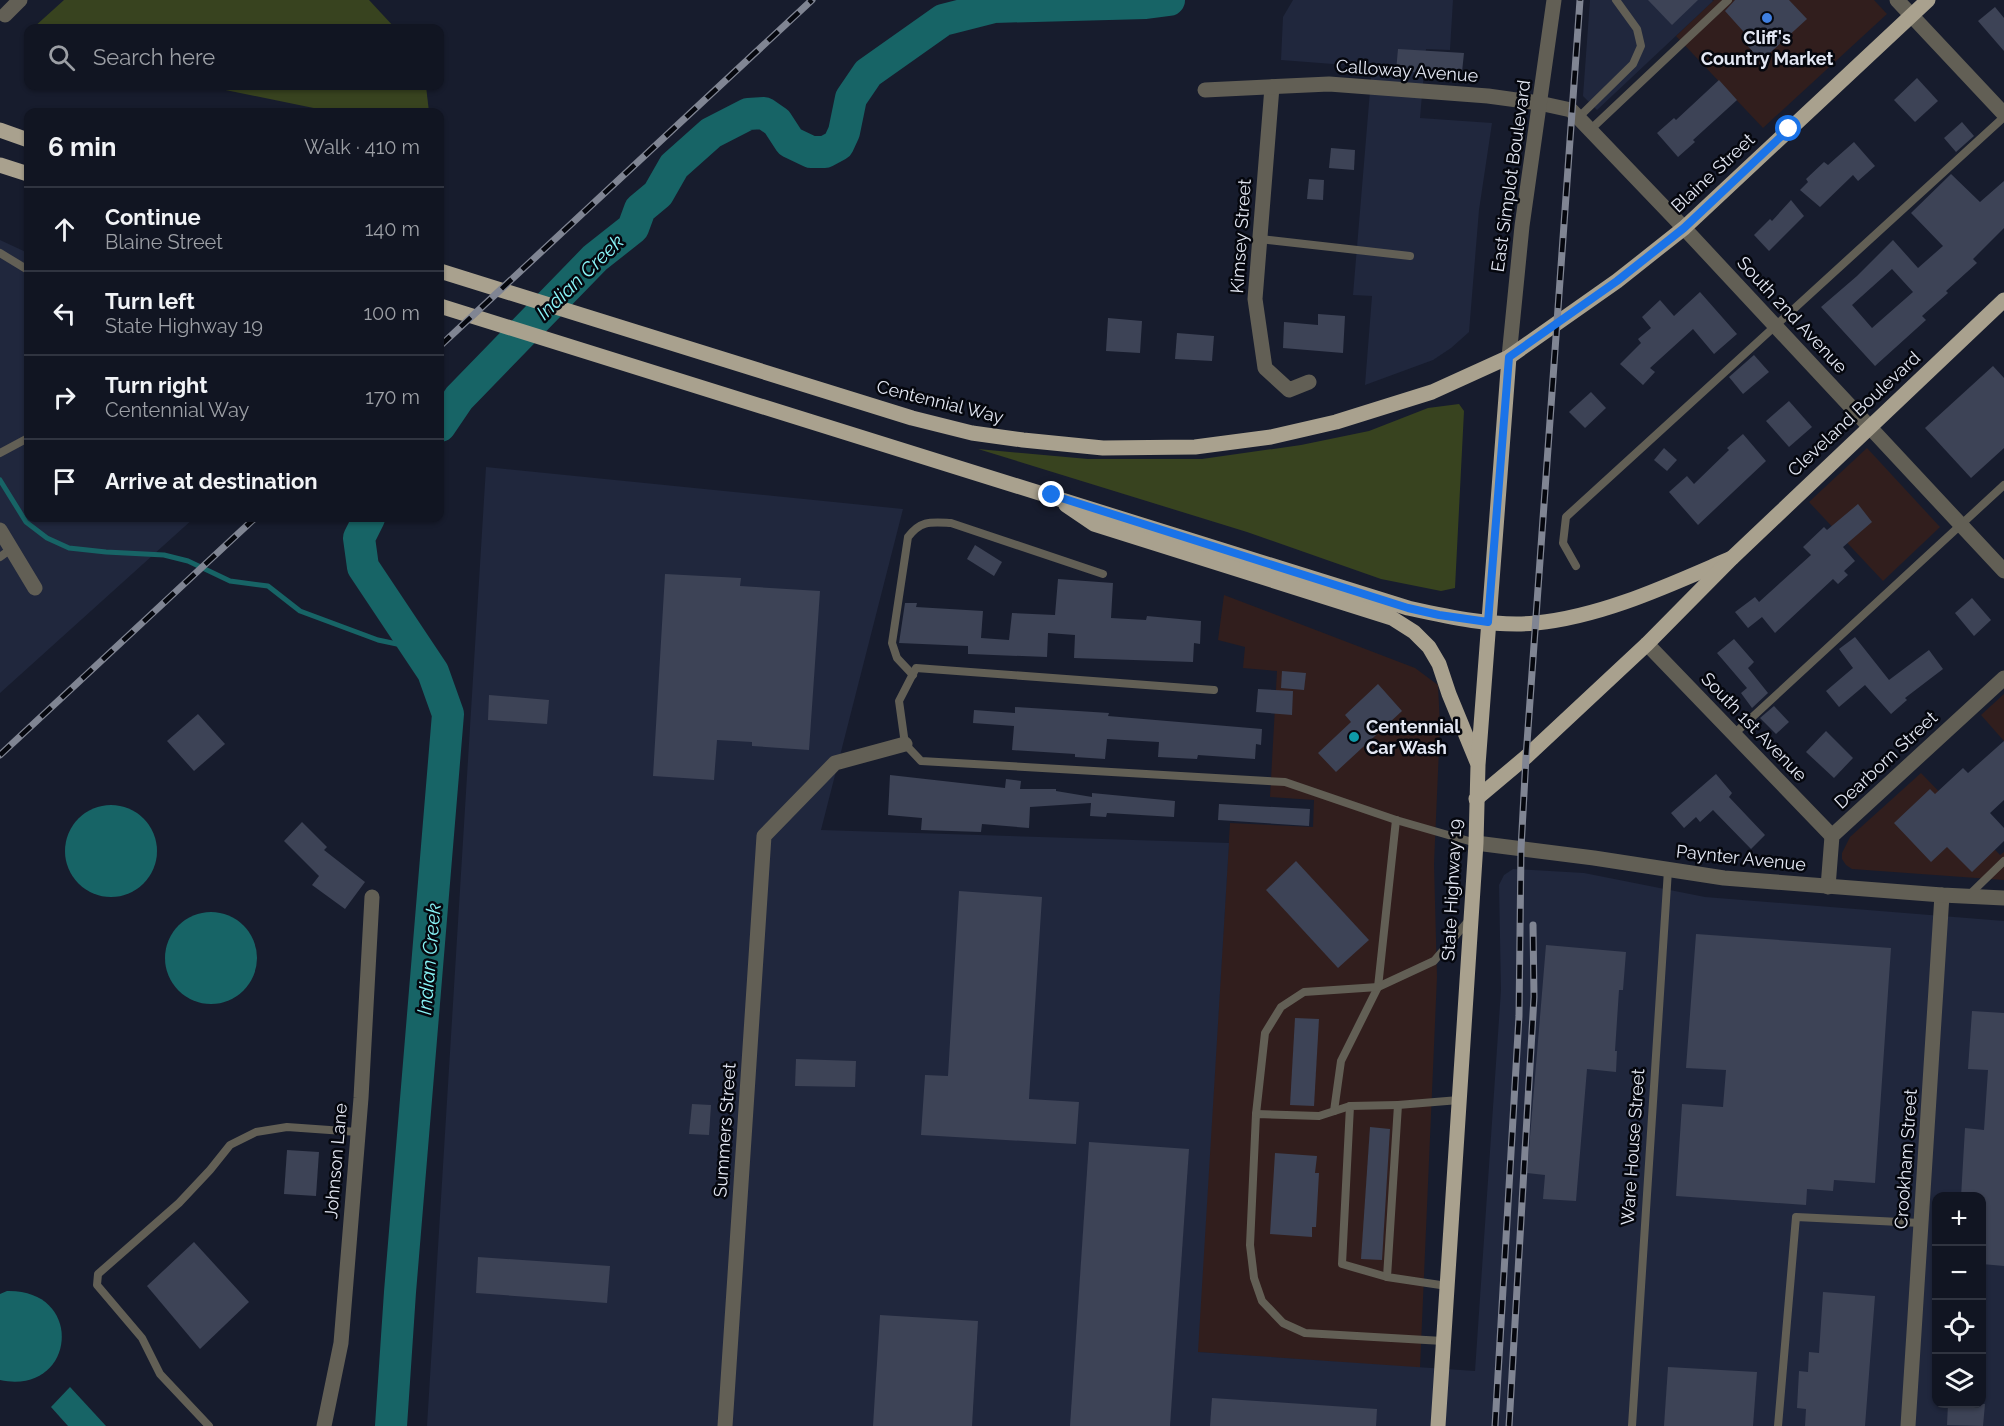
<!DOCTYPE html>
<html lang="en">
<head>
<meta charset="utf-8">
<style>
  :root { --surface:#111522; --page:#1a1e2a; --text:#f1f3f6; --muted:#9c9fa5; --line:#303440 }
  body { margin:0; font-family:Raleway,sans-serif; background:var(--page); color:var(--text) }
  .controls { position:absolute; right:18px; bottom:18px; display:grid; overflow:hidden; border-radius:12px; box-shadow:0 2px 4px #0004 }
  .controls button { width:54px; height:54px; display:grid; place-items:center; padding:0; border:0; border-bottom:2px solid var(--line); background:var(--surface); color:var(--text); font:30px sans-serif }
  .stop { position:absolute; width:18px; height:18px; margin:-14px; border:4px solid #1a73e8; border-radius:50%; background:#fff }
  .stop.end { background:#1a73e8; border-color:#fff; box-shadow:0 2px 6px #0008 }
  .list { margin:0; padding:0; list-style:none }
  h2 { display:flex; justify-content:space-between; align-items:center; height:78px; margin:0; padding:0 24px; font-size:26px }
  h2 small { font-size:20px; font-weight:400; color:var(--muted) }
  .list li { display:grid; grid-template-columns:39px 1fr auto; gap:18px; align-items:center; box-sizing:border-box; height:84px; padding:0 24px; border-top:2px solid var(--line) }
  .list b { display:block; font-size:22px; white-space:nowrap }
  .list p { margin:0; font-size:20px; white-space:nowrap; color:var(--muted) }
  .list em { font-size:20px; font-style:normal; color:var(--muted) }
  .icon { flex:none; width:33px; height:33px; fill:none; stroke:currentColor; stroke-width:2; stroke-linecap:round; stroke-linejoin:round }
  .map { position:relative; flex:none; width:2004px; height:1426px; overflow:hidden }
  .search { position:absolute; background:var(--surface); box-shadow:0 2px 4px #0004; left:24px; top:24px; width:420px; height:66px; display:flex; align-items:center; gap:15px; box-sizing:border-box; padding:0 21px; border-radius:12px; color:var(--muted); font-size:22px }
  .panel { position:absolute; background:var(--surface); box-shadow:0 2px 4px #0004; left:24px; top:108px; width:420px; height:414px; border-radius:12px }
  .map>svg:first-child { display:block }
  .commercial { fill:#311e1d }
  .built { fill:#20273d; fill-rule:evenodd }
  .green { fill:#38431f }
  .water { fill:#176466 }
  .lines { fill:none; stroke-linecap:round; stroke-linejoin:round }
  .stream { stroke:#176466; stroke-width:5 }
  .river { stroke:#176466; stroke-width:32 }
  .building { fill:#3d4356; fill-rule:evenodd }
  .service { stroke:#625f55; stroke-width:8 }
  .minor { stroke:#625f55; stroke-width:15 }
  .tertiary { stroke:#625f55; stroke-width:15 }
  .primary { stroke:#a9a18e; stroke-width:15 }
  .rail-casing { stroke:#808593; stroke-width:7 }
  .rail { stroke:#05070e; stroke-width:4.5; stroke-dasharray:14; stroke-linecap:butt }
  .route { stroke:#1a73e8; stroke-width:8 }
  .shop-dot { fill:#3f7fe0; stroke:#05070e; stroke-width:2 }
  .culture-dot { fill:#0f9aa8; stroke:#05070e; stroke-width:2 }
  .labels { text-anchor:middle; stroke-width:5; stroke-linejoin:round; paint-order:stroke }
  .poi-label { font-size:18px; font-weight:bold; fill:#e3e7f3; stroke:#05070e }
  .street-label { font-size:18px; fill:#e3e7f3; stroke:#05070e }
  .water-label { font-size:20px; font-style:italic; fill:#8af6f9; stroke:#05070e }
</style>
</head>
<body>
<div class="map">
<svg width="2004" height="1426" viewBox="0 0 2004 1426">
  <rect width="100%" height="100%" fill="#171c2d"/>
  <g class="commercial">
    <polygon points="1714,0 1874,0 1887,14 1763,128 1676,36"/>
    <polygon points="1867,448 1940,527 1883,581 1809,502"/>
    <polygon points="1224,595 1415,668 1438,685 1440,726 1434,864 1437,977 1420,1368 1197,1352 1230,823 1313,827 1314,800 1270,797 1277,671 1243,668 1245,647 1218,640"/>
    <polygon points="2004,694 2004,741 1981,715"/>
    <polygon points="1921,773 2000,855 2004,852 2004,880 1852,869 1846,865 1842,859 1842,853 1850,837"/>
  </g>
  <g class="built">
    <polygon points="1293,0 1453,0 1450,50 1426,49 1420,118 1492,123 1479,210 1469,332 1451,348 1433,360 1365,385 1372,296 1353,295 1372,67 1281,60 1283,17"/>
    <polygon points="1590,0 1712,0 1713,1 1597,110 1583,96"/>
    <polygon points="0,240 28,253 28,518 194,518 0,693"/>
    <path d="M 486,467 L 903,509 L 821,830 L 1229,843 L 1198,1352 L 1475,1371 L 1501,990 L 1499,885 L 1504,875 L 1513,869 L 1584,873 L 1705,897 L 2004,921 L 2004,1426 L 427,1426 ZM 1936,1196 L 1982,1196 L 1982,1404 L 1936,1404 Z"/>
  </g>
  <g class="green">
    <polygon points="64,0 369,0 395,28 33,28"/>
    <polygon points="206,86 426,86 429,112 333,112"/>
    <polygon points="1459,404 1464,411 1455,588 1441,591 1381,579 1247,532 978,449 1088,459 1202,459 1301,445 1369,431 1428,408"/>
  </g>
  <g class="water">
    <circle cx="111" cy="851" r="46"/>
    <circle cx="211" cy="958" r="46"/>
    <path d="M 7,1291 C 86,1289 76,1396 0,1380 L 0,1294 Z"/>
    <polygon points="70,1387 106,1426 68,1426 51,1407"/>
  </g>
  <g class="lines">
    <polyline class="stream" points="0,480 26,522 47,538 69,548 106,552 164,555 188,561 230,581 268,586 300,611 378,640 416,648"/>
    <g class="river">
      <polyline points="440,426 459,398 595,258 633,228 640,209 658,194 674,166 711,133 748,114 764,113 777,122 790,142 811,152 825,152 838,145 844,132 851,98 868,73 943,20 994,7 1146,3 1169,0"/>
      <polyline points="369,518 359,538 363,567 433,672 448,714 400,1292 391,1426"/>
    </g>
  </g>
  <g class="building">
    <polygon points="1648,0 1698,0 1672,25"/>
    <polygon points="1735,0 1789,0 1807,19 1761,61 1746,44 1751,40 1725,11"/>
    <polygon points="1995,7 2004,18 2004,51 1978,21"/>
    <polygon points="1398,49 1464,53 1462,72 1426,70 1426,73 1396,71"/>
    <polygon points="1917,78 1938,101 1915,122 1894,100"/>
    <polygon points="1719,80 1737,100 1693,140 1695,142 1678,157 1657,133 1674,118 1676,120"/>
    <polygon points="1962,122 1974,136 1956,152 1944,138"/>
    <polygon points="1854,142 1875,166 1858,181 1853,175 1820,207 1800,190 1808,182 1806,179 1824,162 1828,165"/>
    <polygon points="1331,148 1355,150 1354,170 1329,168"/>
    <path d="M 1951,174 L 1980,202 L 2004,181 L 2004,228 L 1973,259 L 1977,263 L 1946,291 L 1948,293 L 1922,316 L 1926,320 L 1875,366 L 1821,307 L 1857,276 L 1893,240 L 1918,268 L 1943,246 L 1911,213 ZM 1892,269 L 1913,292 L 1872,328 L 1852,305 Z"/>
    <polygon points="1309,179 1324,180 1323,200 1307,199"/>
    <polygon points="1791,200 1804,216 1769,251 1754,235 1770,219 1772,221"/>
    <polygon points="1700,292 1737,334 1714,354 1693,329 1650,368 1655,372 1643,385 1620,364 1641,343 1638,339 1651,328 1642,317 1660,300 1674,316"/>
    <polygon points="1318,314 1345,316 1343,353 1283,348 1284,322 1318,325"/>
    <polygon points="1108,318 1142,321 1140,353 1106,351"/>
    <polygon points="1177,333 1214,336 1212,361 1175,359"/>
    <polygon points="1754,355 1769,372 1743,394 1729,377"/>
    <polygon points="1993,366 2004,378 2004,448 1971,478 1925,428"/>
    <polygon points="1591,392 1606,408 1585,428 1569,412"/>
    <polygon points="1789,401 1812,427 1789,447 1766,421"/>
    <polygon points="1743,434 1766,461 1698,525 1669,492 1687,476 1694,484 1729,450 1727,448"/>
    <polygon points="1664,448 1677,460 1667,471 1654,460"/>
    <polygon points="1858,504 1872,522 1843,547 1855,561 1844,571 1848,575 1838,584 1833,579 1775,633 1762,617 1748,628 1735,612 1755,597 1759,602 1811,555 1803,547 1824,527 1827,530"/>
    <polygon points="975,545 1002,562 994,576 967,559"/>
    <polygon points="665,574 741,578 740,586 820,591 809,750 752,746 752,742 717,740 714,780 653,776"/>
    <polygon points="1058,579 1113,583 1111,618 1146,620 1147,616 1201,621 1200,644 1194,643 1193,662 1074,658 1075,635 1048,633 1047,657 968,654 968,646 899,643 905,603 917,603 916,607 983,611 981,638 1009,640 1012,613 1055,615"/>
    <polygon points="1972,598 1991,620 1974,636 1955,613"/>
    <polygon points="1855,637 1889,680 1929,650 1943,669 1905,698 1907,700 1891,714 1865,685 1839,707 1826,691 1853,668 1839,649"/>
    <polygon points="1734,639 1754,662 1748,668 1768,693 1752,708 1741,693 1747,688 1717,653"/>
    <polygon points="1282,671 1306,673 1304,690 1281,688"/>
    <polygon points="1378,684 1402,711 1336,772 1318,753 1351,722 1345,715"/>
    <polygon points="1258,689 1293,691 1292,715 1256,712"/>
    <polygon points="489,695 549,700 547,724 488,720"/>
    <polygon points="1774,706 1789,722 1776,734 1760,718"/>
    <polygon points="1015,707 1109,713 1108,716 1262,729 1261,745 1256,744 1255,759 1198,755 1197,759 1158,757 1159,742 1107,739 1105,759 1075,757 1075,754 1012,750 1014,726 973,723 974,710 1015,713"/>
    <polygon points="198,714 225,744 194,771 167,741"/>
    <polygon points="1826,731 1853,758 1834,778 1806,752"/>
    <polygon points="2004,741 2004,800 1990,813 2004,828 2004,841 1972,872 1947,847 1931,862 1894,823 1930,789 1935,794 1963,768 1968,773"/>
    <polygon points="1716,774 1732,793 1729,797 1765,835 1751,849 1713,810 1700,822 1696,817 1684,828 1671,813"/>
    <polygon points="890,775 1005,788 1006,779 1021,781 1020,789 1056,789 1056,791 1092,797 1092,793 1175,801 1174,817 1107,813 1106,817 1090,816 1091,803 1030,807 1029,828 982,824 981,832 921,830 922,818 888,815"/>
    <polygon points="1219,804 1310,809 1309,826 1218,820"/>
    <polygon points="302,822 327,847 324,850 365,882 345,909 312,885 319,876 284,841"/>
    <polygon points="1296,861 1369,940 1338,968 1266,890"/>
    <polygon points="959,891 1042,897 1029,1099 1079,1102 1076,1144 921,1135 925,1075 948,1076"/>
    <polygon points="1696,934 1891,948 1875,1183 1834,1180 1833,1191 1807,1189 1806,1205 1676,1196 1682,1104 1723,1107 1726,1070 1686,1068"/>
    <polygon points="1546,945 1626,952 1623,990 1619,990 1615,1051 1617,1051 1616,1072 1587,1069 1576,1201 1543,1199 1545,1175 1527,1173"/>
    <polygon points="1972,1011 2004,1013 2004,1266 1982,1264 1982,1197 1961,1197 1965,1128 1984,1130 1988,1070 1968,1069"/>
    <polygon points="1295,1018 1319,1019 1314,1106 1290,1105"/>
    <polygon points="796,1059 856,1061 855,1087 795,1086"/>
    <polygon points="692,1104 711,1105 709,1135 689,1134"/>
    <polygon points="1370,1127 1390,1129 1382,1260 1361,1259"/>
    <polygon points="1089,1142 1189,1149 1170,1426 1070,1426"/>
    <polygon points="287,1150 319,1152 316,1196 284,1194"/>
    <polygon points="1275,1153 1317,1156 1315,1173 1319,1173 1316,1227 1312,1227 1312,1237 1270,1234"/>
    <polygon points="194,1242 249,1302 200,1349 147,1286"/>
    <polygon points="478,1257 610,1266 607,1303 476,1293"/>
    <polygon points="1823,1292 1875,1296 1865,1426 1805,1426 1806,1409 1797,1408 1799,1371 1808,1372 1809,1352 1819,1353"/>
    <polygon points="880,1315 978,1321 972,1426 873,1426"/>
    <polygon points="1668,1367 1757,1372 1753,1426 1664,1426"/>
    <polygon points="1212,1398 1377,1409 1376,1426 1210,1426"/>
    <polygon points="1948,1404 1985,1404 1983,1426 1947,1425"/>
  </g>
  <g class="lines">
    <g class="service">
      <polyline points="1578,118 1633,64 1641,46 1637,29 1616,0"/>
      <polyline points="1590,130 1728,0"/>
      <polyline points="1260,239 1410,256"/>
      <polyline points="0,253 28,270"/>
      <polyline points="0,453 28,438"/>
      <polyline points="0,557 11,549"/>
      <polyline points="1576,566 1563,543 1566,517 2004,117"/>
      <path d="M 913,675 L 897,658 L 892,643 L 908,537 C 921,520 931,522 951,523 L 1103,574"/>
      <polyline points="1214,690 916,668 899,701 905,744 921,761 1285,782 1396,820 1476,843"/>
      <polyline points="1734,734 2004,485"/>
      <polyline points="1968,896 2004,861"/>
      <polyline points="1350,1106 1319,1116 1256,1114 1250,1245 1254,1278 1262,1301 1283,1323 1305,1333 1443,1341"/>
      <polyline points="1334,1111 1341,1061 1378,987 1396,820"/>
      <polyline points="1256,1114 1265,1033 1281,1007 1304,992 1378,987 1434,961 1469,920"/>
      <polyline points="1387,1277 1342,1264 1350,1106 1398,1105"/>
      <polyline points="1447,1286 1387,1277 1398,1105 1459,1100"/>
      <polyline points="209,1426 160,1374 142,1338 97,1285 98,1274 179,1203 210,1170 230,1145 256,1132 287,1127 358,1132"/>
      <polyline points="1632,1426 1668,870"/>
      <polyline points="1778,1426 1796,1217 1921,1223"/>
    </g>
    <g class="minor">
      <polyline points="1897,0 2004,114"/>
      <polyline points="5,15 20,0"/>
      <polyline points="1272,87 1255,299 1265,368 1289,390 1309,382"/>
      <polyline points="1205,90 1329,84 1488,96 1539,103 1571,110 1684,228 2004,571"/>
      <polyline points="1509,357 1522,226 1554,0"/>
      <polyline points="0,530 35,588"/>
      <polyline points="1647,644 1832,836"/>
      <polyline points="1828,887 1832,836 2004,678"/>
      <polyline points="324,1426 341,1343 361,1098 372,897"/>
      <polyline points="725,1426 764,836 835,763 905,744"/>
      <polyline points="1908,1426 1942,895"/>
    </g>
    <polyline class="tertiary" points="1476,843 1594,858 1724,878 1942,895 2004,898"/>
    <g class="primary">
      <polyline points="0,130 28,140"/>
      <polyline points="0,165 28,174"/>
      <polyline points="440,271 912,418 972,433 1023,440 1103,448 1195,447 1271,437 1336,422 1432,392 1509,357 1617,281 1684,228 1928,0"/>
      <path d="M 440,306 L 1408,608 C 1449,617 1494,627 1536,623 C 1604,616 1669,585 1732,558"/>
      <polyline points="1066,505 1094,524 1392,618 1414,632 1429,647 1439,664 1449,694 1477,762"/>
      <polyline points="1476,799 1526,757 1647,644 1732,558 2004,300"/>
      <polyline points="1438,1426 1476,843 1478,765 1509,357"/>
    </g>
    <defs>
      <g id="rail">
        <polyline points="440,346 812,0"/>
        <polyline points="0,755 255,518"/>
        <polyline points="1495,1426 1519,1016 1521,849 1526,757 1580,0"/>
        <polyline points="1509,1426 1534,997 1533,925"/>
      </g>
    </defs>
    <use href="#rail" class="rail-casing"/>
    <use href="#rail" class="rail"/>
  </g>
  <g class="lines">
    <polyline class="route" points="1052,495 1408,608 1439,615 1488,622 1509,357 1617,281 1684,228 1789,129"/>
  </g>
  <circle class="shop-dot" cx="1767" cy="18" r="6"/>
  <circle class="culture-dot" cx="1354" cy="737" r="6"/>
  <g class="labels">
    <g class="poi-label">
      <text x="1767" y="44">Cliff's<tspan x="1767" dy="21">Country Market</tspan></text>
      <text x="1366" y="733" text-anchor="start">Centennial<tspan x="1366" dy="21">Car Wash</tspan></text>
    </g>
    <g class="street-label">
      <text transform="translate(1407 71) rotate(4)" y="6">Calloway Avenue</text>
      <text transform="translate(1713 173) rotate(-43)" y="6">Blaine Street</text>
      <text transform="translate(1511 176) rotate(-82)" y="6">East Simplot Boulevard</text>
      <text transform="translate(1241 236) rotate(-86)" y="6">Kimsey Street</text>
      <text transform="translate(1792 315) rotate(47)" y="6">South 2nd Avenue</text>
      <text transform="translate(940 402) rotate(14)" y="6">Centennial Way</text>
      <text transform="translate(1854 414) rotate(-43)" y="6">Cleveland Boulevard</text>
      <text transform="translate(1754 727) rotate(46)" y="6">South 1st Avenue</text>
      <text transform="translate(1886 760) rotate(-43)" y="6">Dearborn Street</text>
      <text transform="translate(1741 858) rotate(6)" y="6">Paynter Avenue</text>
      <text transform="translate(1452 890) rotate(-87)" y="6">State Highway 19</text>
      <text transform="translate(725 1130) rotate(-86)" y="6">Summers Street</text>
      <text transform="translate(1633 1147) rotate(-86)" y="6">Ware House Street</text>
      <text transform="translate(1906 1159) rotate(-86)" y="6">Crookham Street</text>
      <text transform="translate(336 1161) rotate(-85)" y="6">Johnson Lane</text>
    </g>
    <g class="water-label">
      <text transform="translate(580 277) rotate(-44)" y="7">Indian Creek</text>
      <text transform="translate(429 959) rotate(-85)" y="7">Indian Creek</text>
    </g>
  </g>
</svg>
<div class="controls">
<button>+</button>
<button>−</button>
<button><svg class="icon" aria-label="locate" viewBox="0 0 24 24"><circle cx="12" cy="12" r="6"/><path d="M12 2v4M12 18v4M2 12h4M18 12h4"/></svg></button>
<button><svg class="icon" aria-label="layers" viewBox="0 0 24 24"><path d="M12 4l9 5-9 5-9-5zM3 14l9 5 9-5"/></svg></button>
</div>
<div class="stop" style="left:1789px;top:129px"></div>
<div class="stop end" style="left:1052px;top:495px"></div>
<div class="search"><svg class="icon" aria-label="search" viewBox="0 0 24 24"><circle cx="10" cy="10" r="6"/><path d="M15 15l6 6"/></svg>Search here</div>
<section class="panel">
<h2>6 min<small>Walk · 410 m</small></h2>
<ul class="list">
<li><svg class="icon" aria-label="ahead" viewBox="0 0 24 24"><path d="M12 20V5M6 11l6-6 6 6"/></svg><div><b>Continue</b><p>Blaine Street</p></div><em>140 m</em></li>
<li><svg class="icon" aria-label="left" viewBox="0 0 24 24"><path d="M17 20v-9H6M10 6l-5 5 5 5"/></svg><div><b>Turn left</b><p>State Highway 19</p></div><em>100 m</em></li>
<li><svg class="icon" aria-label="right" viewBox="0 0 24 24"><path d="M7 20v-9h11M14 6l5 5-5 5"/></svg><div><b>Turn right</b><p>Centennial Way</p></div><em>170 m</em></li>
<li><svg class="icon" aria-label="arrive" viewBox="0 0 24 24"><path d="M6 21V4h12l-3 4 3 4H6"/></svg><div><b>Arrive at destination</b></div></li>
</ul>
</section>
</div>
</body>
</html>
